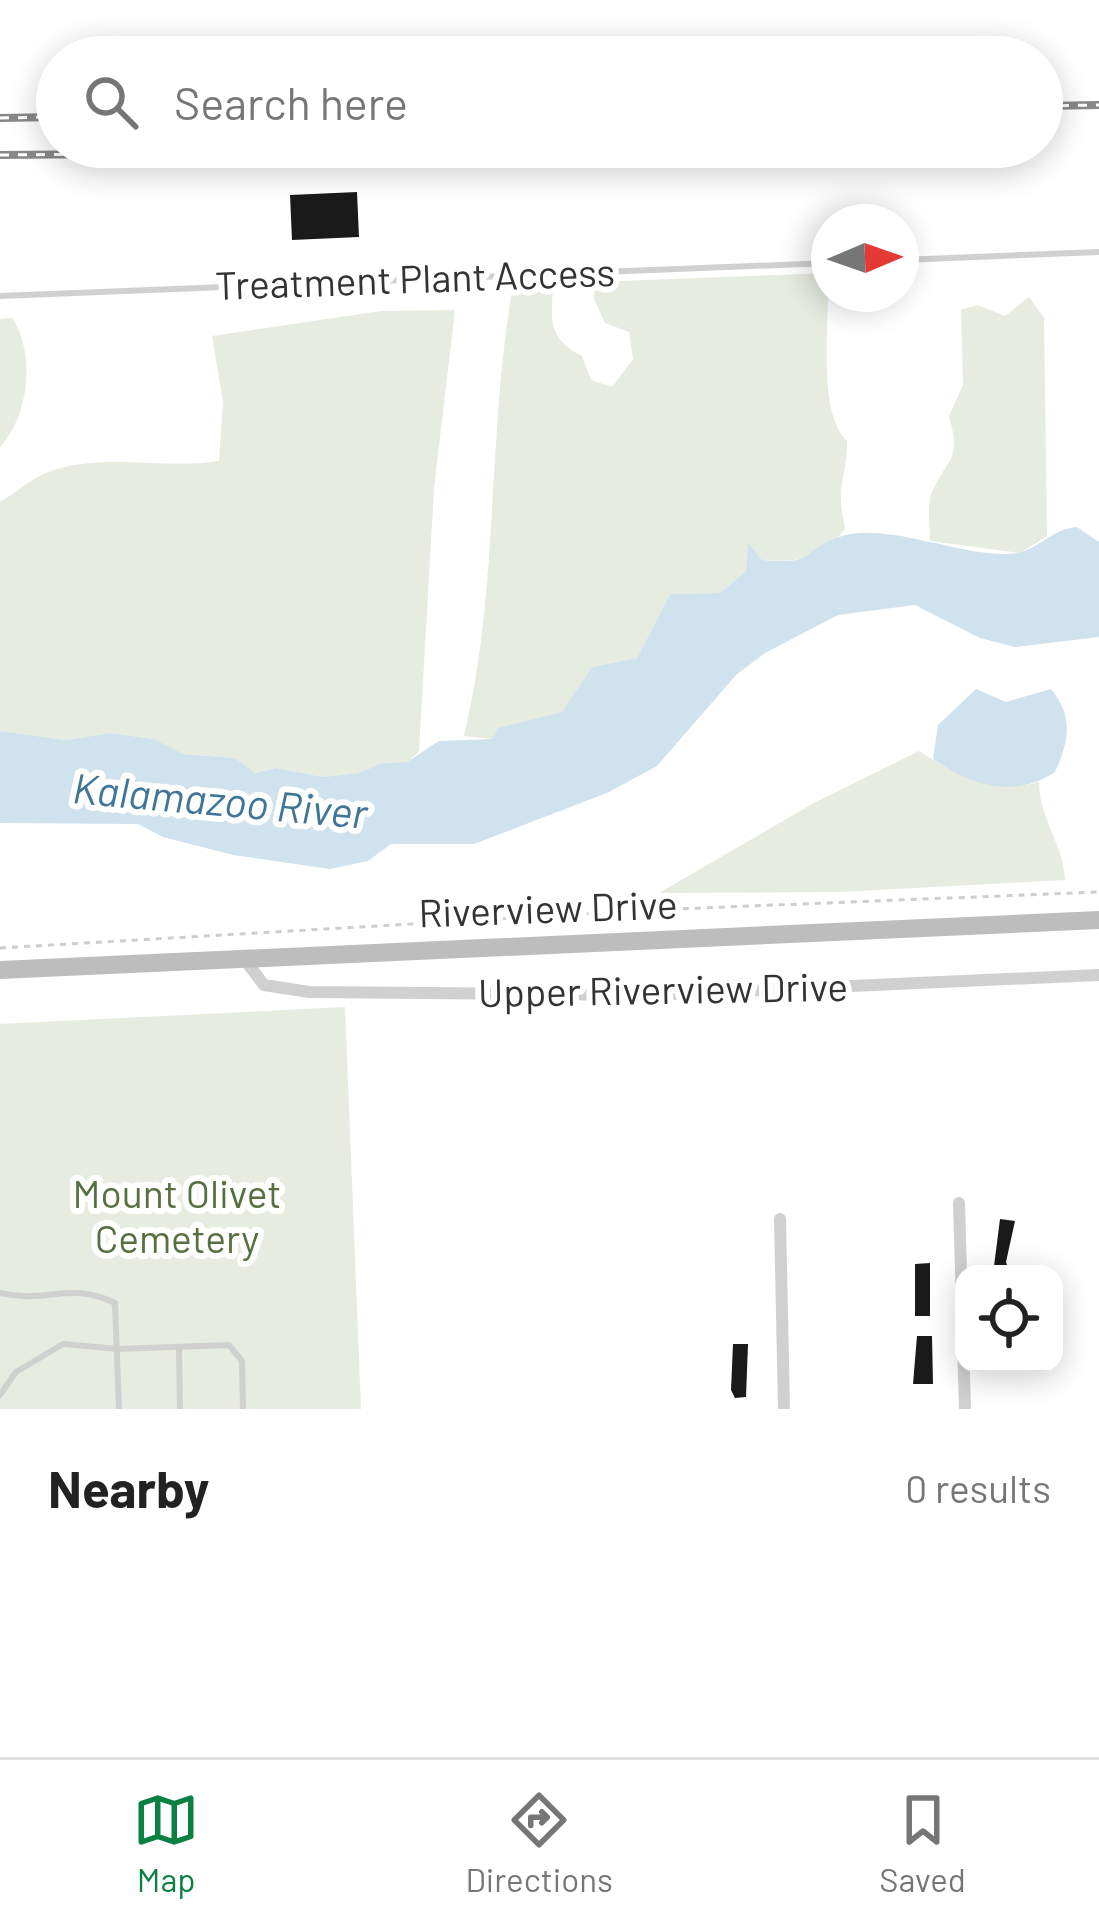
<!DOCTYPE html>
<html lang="en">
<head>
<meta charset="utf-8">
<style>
  :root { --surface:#fff; --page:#f6f6f6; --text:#222; --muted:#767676; --line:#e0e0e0; --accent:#0b8043 }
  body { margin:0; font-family:Barlow,sans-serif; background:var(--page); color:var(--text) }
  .controls { position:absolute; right:36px; bottom:36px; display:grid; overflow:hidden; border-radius:24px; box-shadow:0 6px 30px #0003 }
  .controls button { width:108px; height:108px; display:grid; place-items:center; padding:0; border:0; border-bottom:3px solid var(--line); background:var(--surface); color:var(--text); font:60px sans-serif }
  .compass { position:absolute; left:811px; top:204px; width:108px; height:108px; border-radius:50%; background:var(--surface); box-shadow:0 6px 30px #0003; rotate:88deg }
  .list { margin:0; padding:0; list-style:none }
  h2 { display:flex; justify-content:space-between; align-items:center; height:156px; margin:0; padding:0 48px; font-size:51px }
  h2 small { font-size:39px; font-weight:400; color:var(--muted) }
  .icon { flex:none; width:66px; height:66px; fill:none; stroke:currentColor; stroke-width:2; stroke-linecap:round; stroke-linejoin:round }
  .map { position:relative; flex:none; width:1099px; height:1409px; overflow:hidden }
  .search { position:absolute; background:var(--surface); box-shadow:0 6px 30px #0003; left:36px; right:36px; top:36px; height:132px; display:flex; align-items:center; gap:30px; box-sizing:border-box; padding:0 42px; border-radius:66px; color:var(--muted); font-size:45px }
  .sheet { height:348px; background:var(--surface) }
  nav { display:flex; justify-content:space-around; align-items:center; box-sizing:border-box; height:168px; border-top:3px solid var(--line); background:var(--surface); font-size:33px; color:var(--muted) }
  nav a { display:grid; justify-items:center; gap:6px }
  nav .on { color:var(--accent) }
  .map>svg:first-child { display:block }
  .green { fill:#e6ecdf }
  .water { fill:#cfe2ee }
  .building { fill:#1a1a1a }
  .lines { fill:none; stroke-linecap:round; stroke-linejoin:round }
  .path { stroke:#cdcdcd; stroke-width:3; stroke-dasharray:6 6; stroke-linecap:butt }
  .lane { stroke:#d0d0d0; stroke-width:6 }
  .street { stroke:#d0d0d0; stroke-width:12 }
  .secondary { stroke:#bdbdbd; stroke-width:18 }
  .rail-casing { stroke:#888; stroke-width:8 }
  .rail { stroke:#fff; stroke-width:3; stroke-dasharray:9; stroke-linecap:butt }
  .labels { text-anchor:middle; stroke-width:12; stroke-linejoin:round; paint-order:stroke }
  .street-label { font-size:39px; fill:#333; stroke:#fff }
  .park-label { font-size:39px; fill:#56703f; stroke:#fff }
  .water-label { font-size:42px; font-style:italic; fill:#3f7597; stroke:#fff }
</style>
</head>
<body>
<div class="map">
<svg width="1099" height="1409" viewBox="0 0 1099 1409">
  <rect width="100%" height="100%" fill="#fff"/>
  <g class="green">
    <path d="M 828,273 C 830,318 816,411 847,441 C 847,479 835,484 845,528 C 825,559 795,563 762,560 L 748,545 L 746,571 L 720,593 L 670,594 L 637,658 L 592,667 L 563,712 L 499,728 L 492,739 L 464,736 C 499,591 487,438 512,291 L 553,291 C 550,324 551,340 582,356 L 591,380 L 612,387 L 633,359 L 629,332 L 605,323 L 594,299 L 594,282 Z"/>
    <path d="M 1029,297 L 1044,318 L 1047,536 L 1020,553 L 930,541 C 930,526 926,503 933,490 C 950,455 961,459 949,416 L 963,385 L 961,310 L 977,305 L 1005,316 Z"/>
    <path d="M 455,310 L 434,488 L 419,752 L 407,762 L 382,763 L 359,773 L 323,777 L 276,768 L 254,773 L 235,758 L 184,754 L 154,739 L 110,733 L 66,740 L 0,731 L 0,502 C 16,493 30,479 48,472 C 103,452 163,470 219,461 L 223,402 L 212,336 L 381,311 Z"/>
    <path d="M 12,318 C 36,353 29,416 0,447 L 0,319 Z"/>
    <path d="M 919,751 C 956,775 996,794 1039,782 C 1039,819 1064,845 1065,880 L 839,892 L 659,893 L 814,803 Z"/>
    <polygon points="345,1007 361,1409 0,1409 0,1024"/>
  </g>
  <g class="water">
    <path d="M 1077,527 L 1099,542 L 1099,637 L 1015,647 L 980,638 L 915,605 L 838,615 L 765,653 L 736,675 L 657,766 L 607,793 L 474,844 L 391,844 L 368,861 L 330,869 L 233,855 L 163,837 L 138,824 L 0,823 L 0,731 L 66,740 L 110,733 L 154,739 L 184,754 L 235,758 L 255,773 L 276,768 L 323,777 L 359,773 L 382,763 L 407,762 L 439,741 L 492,739 L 498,728 L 562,712 L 592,667 L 637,658 L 670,594 L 720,593 L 746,571 L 748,543 L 762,560 C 819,565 798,552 839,537 C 889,520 967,561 1017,553 C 1039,549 1052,529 1077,527 Z"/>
    <path d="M 976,689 L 1006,702 L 1051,689 C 1074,717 1069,741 1055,772 C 1014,799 972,786 933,759 L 938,725 Z"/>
  </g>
  <g class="building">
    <polygon points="357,192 359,237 292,240 290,195"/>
    <polygon points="1000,1219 1015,1221 1006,1262 1010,1274 993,1274"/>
    <polygon points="930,1263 930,1316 915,1316 915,1264"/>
    <polygon points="917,1336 932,1336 933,1384 913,1384"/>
    <polygon points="733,1344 748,1344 746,1397 735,1398 731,1390"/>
  </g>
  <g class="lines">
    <polyline class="path" points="0,948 651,910 1099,892"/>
    <g class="lane">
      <polyline points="901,260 1099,252"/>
      <polyline points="0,296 829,263"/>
      <path d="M 0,1293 C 48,1304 69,1281 115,1303 L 119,1409"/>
      <polyline points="179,1347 180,1409"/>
      <polyline points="0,1395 16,1372 63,1344 118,1349 229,1345 242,1361 243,1409"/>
    </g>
    <g class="street">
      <polyline points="242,956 264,985 309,992 649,995 1099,975"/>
      <polyline points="959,1203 965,1409"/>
      <polyline points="780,1219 784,1409"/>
    </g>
    <polyline class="secondary" points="0,970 1099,920"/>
    <defs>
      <g id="rail">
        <polyline points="1042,106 1099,105"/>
        <polyline points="0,118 57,117"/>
        <polyline points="0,155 933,147"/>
      </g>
    </defs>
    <use href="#rail" class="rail-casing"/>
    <use href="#rail" class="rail"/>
  </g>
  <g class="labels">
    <g class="street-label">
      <text transform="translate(415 279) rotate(-2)" y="14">Treatment Plant Access</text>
      <text transform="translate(548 909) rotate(-2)" y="14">Riverview Drive</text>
      <text transform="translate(663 990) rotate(-1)" y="14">Upper Riverview Drive</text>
    </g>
    <g class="park-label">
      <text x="177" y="1208">Mount Olivet<tspan x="177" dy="45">Cemetery</tspan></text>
    </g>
    <g class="water-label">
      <text transform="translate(220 801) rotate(5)" y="15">Kalamazoo River</text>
    </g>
  </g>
</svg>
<div class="controls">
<button><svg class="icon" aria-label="locate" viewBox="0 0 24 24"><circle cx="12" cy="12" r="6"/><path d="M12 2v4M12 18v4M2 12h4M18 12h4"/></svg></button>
</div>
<svg class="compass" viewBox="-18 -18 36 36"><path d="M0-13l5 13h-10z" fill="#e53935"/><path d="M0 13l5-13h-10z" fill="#767676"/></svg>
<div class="search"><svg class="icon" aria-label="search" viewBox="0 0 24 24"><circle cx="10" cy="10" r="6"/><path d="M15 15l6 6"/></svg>Search here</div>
</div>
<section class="sheet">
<h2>Nearby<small>0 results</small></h2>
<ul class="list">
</ul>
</section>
<nav>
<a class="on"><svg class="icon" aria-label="map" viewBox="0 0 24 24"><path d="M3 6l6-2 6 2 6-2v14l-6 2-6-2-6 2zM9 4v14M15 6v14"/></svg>Map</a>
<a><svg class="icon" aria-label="directions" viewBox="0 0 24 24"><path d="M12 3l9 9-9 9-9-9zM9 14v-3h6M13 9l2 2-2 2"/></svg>Directions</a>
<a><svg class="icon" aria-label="saved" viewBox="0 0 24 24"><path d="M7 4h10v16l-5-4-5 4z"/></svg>Saved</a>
</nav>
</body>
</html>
